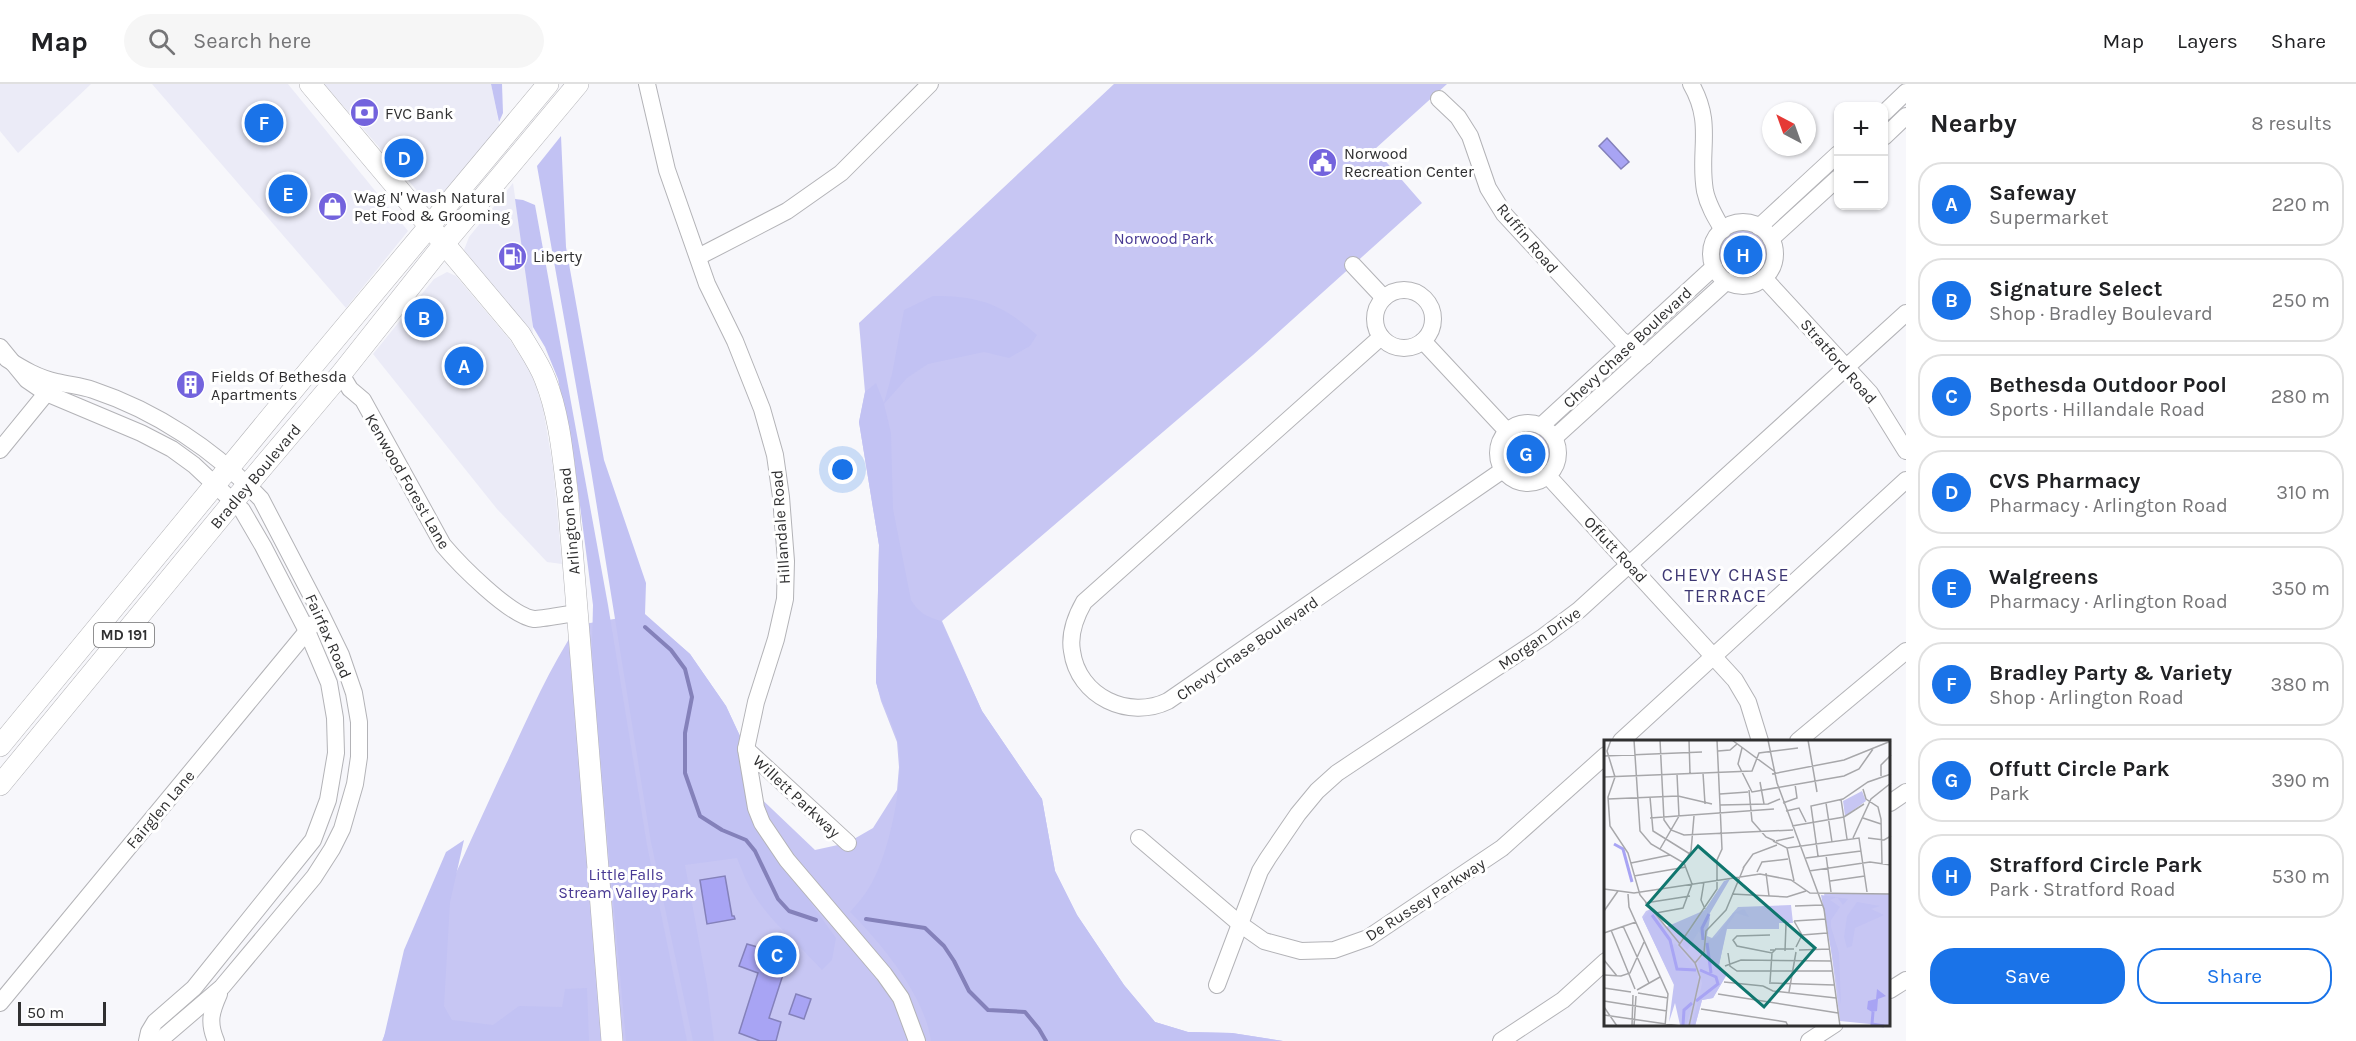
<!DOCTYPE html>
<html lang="en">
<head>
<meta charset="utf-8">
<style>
  :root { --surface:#fff; --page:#f6f6f6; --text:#202124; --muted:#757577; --line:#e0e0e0; --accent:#1a73e8 }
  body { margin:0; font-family:Karla,sans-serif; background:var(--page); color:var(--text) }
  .controls { position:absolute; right:18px; top:18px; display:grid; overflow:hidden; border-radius:12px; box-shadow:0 2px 4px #0004 }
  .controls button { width:54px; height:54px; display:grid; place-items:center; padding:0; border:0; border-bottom:2px solid var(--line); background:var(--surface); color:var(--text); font:30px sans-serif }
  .compass { position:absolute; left:1762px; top:18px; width:54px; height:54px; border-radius:50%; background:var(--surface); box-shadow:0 2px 4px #0004; rotate:319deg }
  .scale { position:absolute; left:18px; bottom:15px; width:88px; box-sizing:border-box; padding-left:6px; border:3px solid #303031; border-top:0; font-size:16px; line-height:21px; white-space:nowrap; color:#303031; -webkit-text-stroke:4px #fff; paint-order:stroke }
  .you { position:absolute; left:843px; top:386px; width:21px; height:21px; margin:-15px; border:4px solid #fff; border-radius:50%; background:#1a73e8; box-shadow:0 0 0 9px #1a73e833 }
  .badge { display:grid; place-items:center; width:39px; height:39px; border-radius:50%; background:var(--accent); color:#fff; font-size:20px; font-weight:700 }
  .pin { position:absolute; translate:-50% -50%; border:3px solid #fff; box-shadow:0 2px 6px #0006 }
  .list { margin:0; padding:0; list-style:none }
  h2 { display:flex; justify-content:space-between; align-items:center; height:78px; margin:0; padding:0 24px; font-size:26px }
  h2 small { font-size:20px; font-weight:400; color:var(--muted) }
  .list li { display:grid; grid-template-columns:39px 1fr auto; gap:18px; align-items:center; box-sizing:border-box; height:84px; margin:0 12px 12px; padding:0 12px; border:2px solid var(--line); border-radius:24px }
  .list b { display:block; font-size:22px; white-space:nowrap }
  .list p { margin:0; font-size:20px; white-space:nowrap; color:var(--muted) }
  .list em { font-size:20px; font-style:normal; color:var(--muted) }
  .actions { display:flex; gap:12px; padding:18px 24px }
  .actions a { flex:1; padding:14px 0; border:2px solid var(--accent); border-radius:24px; text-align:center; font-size:21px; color:var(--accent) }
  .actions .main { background:var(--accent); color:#fff }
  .icon { flex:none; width:33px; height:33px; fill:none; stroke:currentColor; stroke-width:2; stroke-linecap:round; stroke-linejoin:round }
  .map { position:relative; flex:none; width:1906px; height:957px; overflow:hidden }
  header { display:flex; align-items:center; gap:36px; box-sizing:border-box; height:84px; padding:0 30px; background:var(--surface); border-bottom:2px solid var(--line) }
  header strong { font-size:28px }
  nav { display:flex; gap:33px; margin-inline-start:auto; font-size:21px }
  .search { width:420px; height:54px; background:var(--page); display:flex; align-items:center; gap:15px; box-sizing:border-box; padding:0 21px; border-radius:33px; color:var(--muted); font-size:22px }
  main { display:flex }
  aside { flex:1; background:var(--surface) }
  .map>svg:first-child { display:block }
  .built { fill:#ebebf7 }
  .green { fill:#c7c6f3 }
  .forest { fill:#c2c2f3 }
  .water { fill:#a8a4f4; stroke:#8481ba; stroke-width:1.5 }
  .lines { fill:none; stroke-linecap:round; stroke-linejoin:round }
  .stream { stroke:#8481ba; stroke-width:4 }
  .minor-casing { stroke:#b3b3b7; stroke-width:18 }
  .major-casing { stroke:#b3b3b7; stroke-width:22 }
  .minor { stroke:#fff; stroke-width:16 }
  .major { stroke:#fff; stroke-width:21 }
  .labels { text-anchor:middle; stroke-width:6; stroke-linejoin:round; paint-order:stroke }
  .shield { fill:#fff; stroke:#6e6e6f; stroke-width:1.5 }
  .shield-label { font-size:15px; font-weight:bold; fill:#303031 }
  .poi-label { font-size:16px; fill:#303031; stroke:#fff; text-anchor:start }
  .park-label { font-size:16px; fill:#473893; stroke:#fff }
  .street-label { font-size:16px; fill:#303031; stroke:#fff }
  .neighbourhood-label { font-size:18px; letter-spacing:1.5px; fill:#3d3773; stroke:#fff }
  .inset-river { fill:none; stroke:#a8a4f4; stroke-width:3 }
  .inset-road { fill:none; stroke:#a7a7aa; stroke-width:1.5 }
  .view { fill:#0f766e; fill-opacity:0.15; stroke:#0f766e; stroke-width:3 }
  .inset-edge { fill:none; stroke:#303031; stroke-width:3 }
</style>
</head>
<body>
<header>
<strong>Map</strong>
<div class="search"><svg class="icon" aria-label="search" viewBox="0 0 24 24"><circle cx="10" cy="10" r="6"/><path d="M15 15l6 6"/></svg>Search here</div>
<nav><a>Map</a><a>Layers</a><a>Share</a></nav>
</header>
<main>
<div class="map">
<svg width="1906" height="957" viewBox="0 0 1906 957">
  <rect width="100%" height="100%" fill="#f7f7fb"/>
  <g class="built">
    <polygon points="0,0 91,0 18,69 0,47"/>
    <polygon points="152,0 288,0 408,147 346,224"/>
    <polygon points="324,0 491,0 500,45 440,116 427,118"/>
    <polygon points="513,99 532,229 533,257 464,166 469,153"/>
    <polygon points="447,188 456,192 510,256 528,283 535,299 543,324 553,383 562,480 547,478 497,425 373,270 434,195"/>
  </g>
  <g class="green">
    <path d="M 1114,0 L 1447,0 L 1375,65 L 1422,119 L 1253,271 L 942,537 L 982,627 L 1042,715 L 1055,787 L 1077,831 L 1124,901 L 1155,938 L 1188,948 L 1232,949 L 1283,957 L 382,957 C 419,869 459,782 499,695 C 524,643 546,589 578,541 L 644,530 L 690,570 L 726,622 L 746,665 L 752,706 L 815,766 L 847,759 L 873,744 L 897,706 L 899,683 L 897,658 L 881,617 L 876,598 L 879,461 L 859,338 L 865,308 L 859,239 Z"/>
    <circle cx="1743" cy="170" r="24"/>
    <circle cx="1526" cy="369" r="24"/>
  </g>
  <g class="forest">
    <polygon points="491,0 502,0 503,29 499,38"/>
    <path d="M 561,52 L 566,163 L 604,376 L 646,499 L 645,530 L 690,570 L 726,622 L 746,665 L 777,772 L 836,854 L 832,876 L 822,886 C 799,860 770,838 753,809 C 746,798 742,786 737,774 L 685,781 L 707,901 L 714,957 L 693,957 L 651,758 L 591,386 L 537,82 Z"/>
    <polygon points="515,115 523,116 535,121 608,521 647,761 687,957 626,957 594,603 592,562 593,521 574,376 558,295 545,263 533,243"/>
    <path d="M 933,212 C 980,212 1002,220 1037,251 L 1030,262 L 1009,274 L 984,268 L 928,280 L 907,294 L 884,320 L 891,349 L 893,425 L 911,516 C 919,529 927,533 941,537 L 982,627 L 1042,715 L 1055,787 L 1077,831 L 1124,901 L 1155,938 L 1188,948 L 1232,949 L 1283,957 L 931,957 C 925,912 881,859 850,828 C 857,820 865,811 870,802 C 889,771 905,695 898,659 C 893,638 881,619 876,598 L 879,461 L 859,338 L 865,308 L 876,299 L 884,319 L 892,290 L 904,226 Z"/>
    <polygon points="464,756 450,818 444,922 452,936 493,941 519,922 562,923 565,905 587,904 589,957 383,957 404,866 446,768"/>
  </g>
  <g class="water">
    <polygon points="1607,54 1629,78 1621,85 1599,62"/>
    <polygon points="725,792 732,832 734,832 735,835 707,840 700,796"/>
    <polygon points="747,860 789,872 769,934 781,938 776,957 760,957 739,949 758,889 739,882"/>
    <polygon points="796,910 811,915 804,935 789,930"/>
  </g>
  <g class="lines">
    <g class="stream">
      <polyline points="645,543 671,566 685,585 692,613 685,649 685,689 700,732 722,746 746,756 755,767 778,815 789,827 816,836"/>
      <polyline points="866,835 925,844 944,862 954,877 969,907 988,926 1025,928 1039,945 1046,957"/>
    </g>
    <defs>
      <g id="minor">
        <polyline points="647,0 667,86 707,200 735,257 762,325 775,371 781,413 786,477 785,515 776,555 756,618 746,665 756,724 762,739 787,776 884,890 901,914 917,957"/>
        <path d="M 1691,0 C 1714,40 1698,66 1705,107 C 1708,121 1715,133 1723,146"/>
        <polyline points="1439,15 1458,33 1470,52 1488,104 1504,130 1621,256 1645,272"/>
        <polyline points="1884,29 1906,8"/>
        <polyline points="1884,53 1906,32"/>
        <circle cx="1743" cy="170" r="32"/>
        <polyline points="1759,143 1838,70"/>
        <polyline points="1771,155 1838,94"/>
        <polyline points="698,173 787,127 841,89 930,0"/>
        <polyline points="1353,181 1384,214"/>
        <polyline points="1764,194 1870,309 1906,367"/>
        <circle cx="1404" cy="235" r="29"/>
        <path d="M 1381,253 L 1084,518 C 1076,532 1069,550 1072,567 C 1078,613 1129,636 1168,617 L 1503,386"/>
        <polyline points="1423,257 1507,347"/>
        <polyline points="0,263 27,296 46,309 141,349 172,365 194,381 242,426 263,462 307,547 329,599 335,634 336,669 328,716 313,756 194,904 155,938 149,948 147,957"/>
        <path d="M 7,275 C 23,285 38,294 57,298 C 69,301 81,302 93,306 C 156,327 215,366 261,415 L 321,530 L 341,571 L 354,609 L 359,638 L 359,673 L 355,700 L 342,745 L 332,765 L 314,793 L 222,903 L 159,957"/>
        <path d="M 341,290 L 350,305 L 363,316 L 443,461 C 459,480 510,532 534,535 C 542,535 567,530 577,529"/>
        <circle cx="1528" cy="369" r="30"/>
        <polyline points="1541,342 1714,183"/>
        <polyline points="1554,354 1727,197"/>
        <polyline points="0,366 53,301"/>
        <polyline points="1548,392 1735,596 1748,618 1760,657"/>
        <polyline points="1621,657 1906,396"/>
        <polyline points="1798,657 1906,567"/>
        <polyline points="746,665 848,759"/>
        <polyline points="1890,719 1906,708"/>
        <polyline points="1139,754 1240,840 1264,857 1301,867 1334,866 1368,854 1502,764 1606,671"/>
        <polyline points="1217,901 1260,787 1268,774 1298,730 1317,707 1337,689 1355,677 1543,553 1579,526 1906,229"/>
        <polyline points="1890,906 1906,896"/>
        <polyline points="0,919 313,540"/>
        <path d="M 216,957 C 208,938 211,928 219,910"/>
        <polyline points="1501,957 1563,916 1606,877"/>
        <polyline points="1809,957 1835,940"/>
      </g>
      <g id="major">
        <path d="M 310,0 L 520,250 C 528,264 539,279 545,295 C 560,332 563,375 568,414 L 612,957"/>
        <polyline points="0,662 316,278 548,0"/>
        <polyline points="0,701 233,418 341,290 444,160 578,0"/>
      </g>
    </defs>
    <use href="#minor" class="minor-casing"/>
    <use href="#major" class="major-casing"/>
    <use href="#minor" class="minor"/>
    <use href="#major" class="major"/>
  </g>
  <defs>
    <symbol id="bank-disc" viewBox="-11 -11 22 22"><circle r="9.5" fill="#7363dd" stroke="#fff"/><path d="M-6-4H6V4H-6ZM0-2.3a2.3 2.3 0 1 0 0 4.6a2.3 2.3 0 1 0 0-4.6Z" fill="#fff"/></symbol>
    <symbol id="civic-disc" viewBox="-11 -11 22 22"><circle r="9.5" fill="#7363dd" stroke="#fff"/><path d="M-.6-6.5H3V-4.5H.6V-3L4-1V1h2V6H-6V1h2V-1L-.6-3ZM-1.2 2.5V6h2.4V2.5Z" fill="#fff"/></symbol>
    <symbol id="shop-disc" viewBox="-11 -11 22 22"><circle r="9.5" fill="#7363dd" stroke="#fff"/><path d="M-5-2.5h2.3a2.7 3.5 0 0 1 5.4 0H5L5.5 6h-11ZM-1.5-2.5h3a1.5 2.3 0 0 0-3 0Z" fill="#fff"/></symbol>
    <symbol id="fuel-disc" viewBox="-11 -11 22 22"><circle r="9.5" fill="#7363dd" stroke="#fff"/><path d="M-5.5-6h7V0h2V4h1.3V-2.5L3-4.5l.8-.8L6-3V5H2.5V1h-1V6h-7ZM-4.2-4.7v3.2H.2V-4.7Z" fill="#fff"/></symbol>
    <symbol id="building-disc" viewBox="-11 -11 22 22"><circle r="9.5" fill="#7363dd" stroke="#fff"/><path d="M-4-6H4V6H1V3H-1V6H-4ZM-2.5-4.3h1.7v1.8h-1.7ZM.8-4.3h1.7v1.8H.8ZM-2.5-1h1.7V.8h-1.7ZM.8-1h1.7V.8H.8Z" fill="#fff"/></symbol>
  </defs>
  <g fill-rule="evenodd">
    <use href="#bank-disc" x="348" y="12" width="33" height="33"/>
    <use href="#civic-disc" x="1306" y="62" width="33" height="33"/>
    <use href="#shop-disc" x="316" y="106" width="33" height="33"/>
    <use href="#fuel-disc" x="496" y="156" width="33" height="33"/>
    <use href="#building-disc" x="174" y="284" width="33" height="33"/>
  </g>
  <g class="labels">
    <rect class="shield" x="94" y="539" width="60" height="24" rx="4.5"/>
    <g class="shield-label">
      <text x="124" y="556">MD 191</text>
    </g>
    <g class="poi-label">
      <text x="385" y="35">FVC Bank</text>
      <text x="1344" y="75">Norwood<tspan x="1344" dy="18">Recreation Center</tspan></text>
      <text x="354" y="119">Wag N' Wash Natural<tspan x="354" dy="18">Pet Food &amp; Grooming</tspan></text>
      <text x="533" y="178">Liberty</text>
      <text x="211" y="298">Fields Of Bethesda<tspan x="211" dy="18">Apartments</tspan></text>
    </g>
    <g class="park-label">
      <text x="1164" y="160">Norwood Park</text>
      <text x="626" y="796">Little Falls<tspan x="626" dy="18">Stream Valley Park</tspan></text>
    </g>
    <g class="street-label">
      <text transform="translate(1528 154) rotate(50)" y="6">Ruffin Road</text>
      <text transform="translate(1627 263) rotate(-43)" y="6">Chevy Chase Boulevard</text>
      <text transform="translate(1839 277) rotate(49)" y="6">Stratford Road</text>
      <text transform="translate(255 392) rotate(-50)" y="6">Bradley Boulevard</text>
      <text transform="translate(408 397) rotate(60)" y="6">Kenwood Forest Lane</text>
      <text transform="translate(569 437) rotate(-95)" y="6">Arlington Road</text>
      <text transform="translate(780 443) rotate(-94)" y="6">Hillandale Road</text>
      <text transform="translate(1616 465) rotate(47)" y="6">Offutt Road</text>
      <text transform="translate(329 552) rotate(66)" y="6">Fairfax Road</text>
      <text transform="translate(1539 554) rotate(-35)" y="6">Morgan Drive</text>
      <text transform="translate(1247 564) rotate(-35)" y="6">Chevy Chase Boulevard</text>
      <text transform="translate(797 712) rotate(43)" y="6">Willett Parkway</text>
      <text transform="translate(160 725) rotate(-50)" y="6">Fairglen Lane</text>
      <text transform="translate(1425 815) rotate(-33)" y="6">De Russey Parkway</text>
    </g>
    <g class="neighbourhood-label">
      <text x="1726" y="497">CHEVY CHASE<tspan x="1726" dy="21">TERRACE</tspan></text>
    </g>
  </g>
  <g transform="translate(1604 656)">
    <rect width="286" height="286" fill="#f7f7fb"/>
    <path d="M 258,51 L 262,61 L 241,76 L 239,61 ZM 220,153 L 286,154 L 286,286 L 236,281 ZM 187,165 L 189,183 L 175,183 L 175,189 L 123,189 L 115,225 L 123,234 L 109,258 L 98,260 L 91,286 L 77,286 L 70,245 L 38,177 L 42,171 L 47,169 L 62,187 L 101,170 L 106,178 L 103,196 L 108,198 L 134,167 Z" fill="#c7c6f3"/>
    <path d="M 126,139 L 106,173 L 100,203 L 95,191 L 83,210 L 78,204 L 120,141 ZM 217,155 L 244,159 L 239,165 L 233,157 L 226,160 L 236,167 L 227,180 L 227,187 L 235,213 L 237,265 ZM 253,162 L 276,166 L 267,169 L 280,175 L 251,188 L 248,206 L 243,208 L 240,197 L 243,176 ZM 140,169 L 145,177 L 132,173 L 123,186 L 115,225 L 123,234 L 109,258 L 98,260 L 91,286 L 88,286 L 98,244 L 94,222 L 101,214 L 102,202 L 113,196 L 129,173 ZM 46,170 L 68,200 L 68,206 L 71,203 L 94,231 L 93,248 L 82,286 L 76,285 L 71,263 L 65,282 L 70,244 L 39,179 Z" fill="#c2c2f3"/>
    <path d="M 273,249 L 282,256 L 274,259 L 273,271 L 268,272 L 263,269 L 264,261 L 272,259 Z" fill="#a8a4f4"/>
    <path class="inset-river" d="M 10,104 L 19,109 L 28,142M 48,175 L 66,200 L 73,229 L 92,230M 99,200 L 98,188 L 105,174M 103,203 L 107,233M 92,261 L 114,244 L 112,237 L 96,230M 269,272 L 268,284 L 280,286M 79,285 L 80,270 L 88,263"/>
    <path class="inset-road" d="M 7,0 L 3,11 L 11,37 L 4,57 L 6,86 L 24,113 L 36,155 L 76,204M 30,0 L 36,91 L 47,104 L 80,123 L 88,144 L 79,168 L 52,173M 56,0 L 60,80 L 67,90 L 80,95 L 189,90M 85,0 L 86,33M 128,0 L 170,31M 164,0 L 173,43 L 220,169 L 236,286M 204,0 L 213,52M 138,8 L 134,24 L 148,52 L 240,36 L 255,29 L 269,9M 114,11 L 126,10 L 133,4M 0,16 L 98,12M 99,33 L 101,64M 168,34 L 240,20 L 287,1M 277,36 L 277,25 L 287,15M 0,37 L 148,31 L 155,13 L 194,8M 156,42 L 160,64M 259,49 L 262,59 L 274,67 L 277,79 L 278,124M 145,50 L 148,81 L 162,97 L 171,101M 116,54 L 144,52M 46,57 L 49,91 L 86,114M 4,59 L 74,56 L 108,64M 237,59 L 243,99M 179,63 L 193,58 L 191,44M 222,63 L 228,102M 116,65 L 164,64 L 176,59M 182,71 L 195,68 L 202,82M 46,78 L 170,69M 259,78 L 277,84M 188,86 L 240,77 L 260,64M 249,98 L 267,59 L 287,43M 264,98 L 280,100 L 287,96M 169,101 L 183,108 L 255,98 L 263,152M 172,101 L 190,97M 183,108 L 190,141M 56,109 L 75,76 L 73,34M 222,115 L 227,152M 214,116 L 207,66 L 239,59 L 264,42 L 287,34M 0,117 L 0,144M 202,118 L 257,111M 27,123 L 66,115M 80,123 L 87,111 L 90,76M 139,128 L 149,114 L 173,105M 205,131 L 266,122 L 287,125M 153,132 L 158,122 L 184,119M 162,133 L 165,156M 30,136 L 82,127M 226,141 L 261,136M 100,142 L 97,160 L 101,169M 0,149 L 30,153 L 156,134 L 187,140 L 206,153 L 287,154M 24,154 L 25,167 L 64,254 L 61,286M 128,154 L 183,157 L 202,151M 41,163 L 86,156M 191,166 L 218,165M 0,171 L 14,151M 190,181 L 222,179M 190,181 L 198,195 L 192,207M 19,186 L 45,243M 7,190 L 31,249M 0,193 L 32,182M 166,195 L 133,196 L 129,200 L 133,206 L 168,213 L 171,210 L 166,210M 198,195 L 223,193M 171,209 L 190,209M 195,210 L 226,209M 181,211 L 182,184M 124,213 L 126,226 L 133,231 L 228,231M 0,220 L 13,236M 91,223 L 100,212 L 102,191 L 122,170 L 140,127M 121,226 L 137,220 L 227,221M 0,235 L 17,236 L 26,233 L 40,202M 120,242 L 159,246M 166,242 L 168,213M 165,243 L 230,245M 159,246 L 169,251 L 232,258M 0,248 L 27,252M 33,250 L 56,237M 185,252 L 192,212M 34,253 L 64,258M 114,254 L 234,273M 0,261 L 63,271M 0,267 L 13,286M 97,269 L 182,282 L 184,286M 0,275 L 76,286M 28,286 L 29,255M 30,286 L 32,256M 85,286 L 96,237 L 91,223 L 75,205 L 113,149 L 113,120 L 118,109 L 113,0"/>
    <path class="view" d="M 94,106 L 211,208 L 160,267 L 43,165 Z"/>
    <rect width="286" height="286" class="inset-edge"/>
  </g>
</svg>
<div class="controls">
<button>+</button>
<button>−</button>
</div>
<svg class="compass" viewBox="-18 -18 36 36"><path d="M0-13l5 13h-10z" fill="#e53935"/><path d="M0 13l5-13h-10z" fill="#757577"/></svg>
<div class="scale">50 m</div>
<div class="you"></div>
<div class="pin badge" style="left:464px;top:282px">A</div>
<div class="pin badge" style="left:424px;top:234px">B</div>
<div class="pin badge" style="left:777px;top:871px">C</div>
<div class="pin badge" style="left:404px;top:74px">D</div>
<div class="pin badge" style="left:288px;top:110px">E</div>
<div class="pin badge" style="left:264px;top:39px">F</div>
<div class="pin badge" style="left:1526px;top:370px">G</div>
<div class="pin badge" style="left:1743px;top:171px">H</div>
</div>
<aside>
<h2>Nearby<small>8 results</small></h2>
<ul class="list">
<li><span class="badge">A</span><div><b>Safeway</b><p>Supermarket</p></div><em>220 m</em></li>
<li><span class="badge">B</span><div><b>Signature Select</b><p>Shop · Bradley Boulevard</p></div><em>250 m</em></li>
<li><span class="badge">C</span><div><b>Bethesda Outdoor Pool</b><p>Sports · Hillandale Road</p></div><em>280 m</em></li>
<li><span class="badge">D</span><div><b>CVS Pharmacy</b><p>Pharmacy · Arlington Road</p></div><em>310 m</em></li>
<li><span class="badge">E</span><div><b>Walgreens</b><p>Pharmacy · Arlington Road</p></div><em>350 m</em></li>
<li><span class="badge">F</span><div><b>Bradley Party &amp; Variety</b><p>Shop · Arlington Road</p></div><em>380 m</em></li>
<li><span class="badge">G</span><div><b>Offutt Circle Park</b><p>Park</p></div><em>390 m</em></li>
<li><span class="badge">H</span><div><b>Strafford Circle Park</b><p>Park · Stratford Road</p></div><em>530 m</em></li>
</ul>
<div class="actions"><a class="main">Save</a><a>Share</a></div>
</aside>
</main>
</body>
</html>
